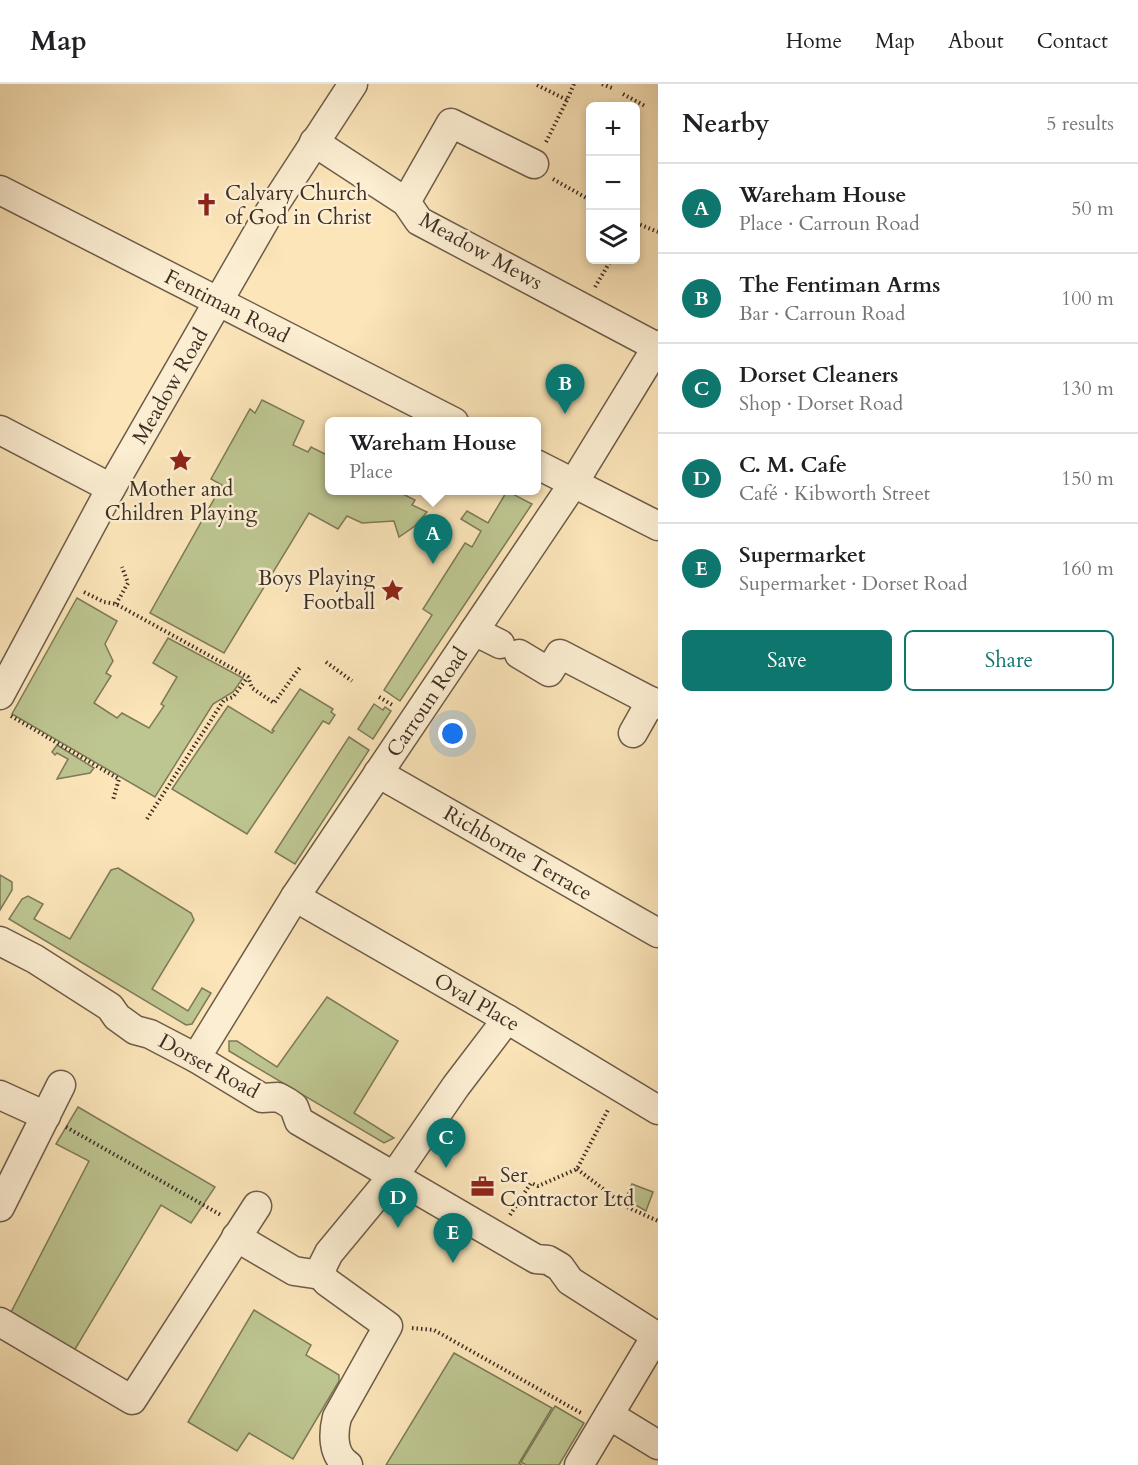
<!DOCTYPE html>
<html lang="en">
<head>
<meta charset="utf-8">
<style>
  :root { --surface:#fff; --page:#f6f6f6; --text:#202124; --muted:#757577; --line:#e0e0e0; --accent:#0f766e }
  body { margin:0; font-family:Cardo,serif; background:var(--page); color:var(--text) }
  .controls { position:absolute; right:18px; top:18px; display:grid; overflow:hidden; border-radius:9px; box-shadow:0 3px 9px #0003 }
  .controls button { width:54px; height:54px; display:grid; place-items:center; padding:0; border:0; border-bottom:2px solid var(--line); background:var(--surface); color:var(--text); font:30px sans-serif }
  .you { position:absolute; left:453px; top:650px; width:21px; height:21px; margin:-15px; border:4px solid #fff; border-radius:50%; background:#1a73e8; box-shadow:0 0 0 9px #1a73e833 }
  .badge { display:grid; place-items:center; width:39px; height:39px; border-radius:50%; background:var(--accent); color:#fff; font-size:20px; font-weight:700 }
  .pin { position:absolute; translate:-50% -50px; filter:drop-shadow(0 2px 3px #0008) }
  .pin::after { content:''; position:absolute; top:32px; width:21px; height:18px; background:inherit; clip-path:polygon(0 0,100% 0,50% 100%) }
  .popup { position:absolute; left:325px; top:333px; width:216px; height:78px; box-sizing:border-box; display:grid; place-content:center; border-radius:9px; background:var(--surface); filter:drop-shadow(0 2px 4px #0005); font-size:20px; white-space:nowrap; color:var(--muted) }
  .popup b { font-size:22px; color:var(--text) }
  .popup::after { content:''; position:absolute; left:50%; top:100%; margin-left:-12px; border:12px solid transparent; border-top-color:var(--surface) }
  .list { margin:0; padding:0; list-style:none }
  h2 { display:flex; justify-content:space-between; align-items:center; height:78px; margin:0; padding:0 24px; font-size:26px }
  h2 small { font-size:20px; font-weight:400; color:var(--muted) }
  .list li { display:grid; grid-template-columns:39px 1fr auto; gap:18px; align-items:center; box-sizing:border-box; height:90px; padding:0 24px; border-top:2px solid var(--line) }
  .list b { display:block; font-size:22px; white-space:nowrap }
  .list p { margin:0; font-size:20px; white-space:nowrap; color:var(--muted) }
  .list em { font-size:20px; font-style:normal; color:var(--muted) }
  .actions { display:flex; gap:12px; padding:18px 24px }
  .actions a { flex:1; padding:14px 0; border:2px solid var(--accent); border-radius:9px; text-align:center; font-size:21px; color:var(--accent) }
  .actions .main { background:var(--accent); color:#fff }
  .icon { flex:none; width:33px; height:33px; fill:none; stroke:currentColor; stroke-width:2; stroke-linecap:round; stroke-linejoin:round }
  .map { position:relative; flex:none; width:658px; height:1381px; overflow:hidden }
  header { display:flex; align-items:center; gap:36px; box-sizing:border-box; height:84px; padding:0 30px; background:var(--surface); border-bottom:2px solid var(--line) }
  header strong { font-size:28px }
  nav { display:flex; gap:33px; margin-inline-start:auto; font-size:21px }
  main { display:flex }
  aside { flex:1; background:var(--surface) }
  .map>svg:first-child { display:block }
  .green { fill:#bdc590; stroke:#7e7a5a; stroke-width:1.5 }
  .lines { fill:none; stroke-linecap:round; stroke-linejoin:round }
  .minor-casing { stroke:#6e5c49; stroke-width:31 }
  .path { stroke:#3f2e24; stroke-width:4; stroke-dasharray:1.5 3; stroke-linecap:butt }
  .minor { stroke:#fceed2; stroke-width:28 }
  .labels { text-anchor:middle; stroke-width:5; stroke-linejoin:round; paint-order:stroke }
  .poi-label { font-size:21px; fill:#3f2e24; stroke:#fceed2; text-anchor:start }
  .street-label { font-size:21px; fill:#3f2e24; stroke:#fceed2 }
</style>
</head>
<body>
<header>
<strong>Map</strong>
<nav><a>Home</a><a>Map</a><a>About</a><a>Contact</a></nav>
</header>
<main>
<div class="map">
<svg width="658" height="1381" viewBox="0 0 658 1381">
  <rect width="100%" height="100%" fill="#fbe5b9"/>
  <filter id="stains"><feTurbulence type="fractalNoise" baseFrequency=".00333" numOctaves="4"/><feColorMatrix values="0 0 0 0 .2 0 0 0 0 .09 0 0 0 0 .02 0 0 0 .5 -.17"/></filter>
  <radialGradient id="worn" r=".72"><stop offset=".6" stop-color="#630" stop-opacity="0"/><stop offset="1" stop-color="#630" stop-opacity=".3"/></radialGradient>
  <g class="green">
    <polygon points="262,316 304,337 293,361 308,368 311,363 329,372 330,406 397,407 415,416 412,421 427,428 415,442 399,453 394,437 362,439 347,432 338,445 309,429 224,569 150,529 222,401 211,395 250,325 255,329"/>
    <polygon points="507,407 532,420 400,617 384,606 432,531 423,525 465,459 472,463 481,447 461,435 467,427 488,439"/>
    <polygon points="77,514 117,537 105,560 113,577 106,589 111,592 94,619 117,634 122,629 149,644 164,622 161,620 177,593 153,579 168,554 243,594 233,608 213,620 155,713 12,630"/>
    <polygon points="300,605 333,625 331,628 335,631 329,640 323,637 247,750 172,705 228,622 272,649 274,647 272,646"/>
    <polygon points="374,620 383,626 385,623 391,627 373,655 358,645"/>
    <polygon points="349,653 369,666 295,780 275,768"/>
    <polygon points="57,661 94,684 90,689 57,695 68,675 57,669 55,671 52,668"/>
    <polygon points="118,784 191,829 194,836 152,905 188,927 202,904 211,909 192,940 186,941 9,835 22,815 28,812 43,820 34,835 70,855 111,786"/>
    <polygon points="0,791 12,798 12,806 0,826"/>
    <polygon points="327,913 398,957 354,1029 394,1054 384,1059 229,967 229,957 237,957 277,983"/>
    <polygon points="78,1023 215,1103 191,1139 161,1121 71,1272 8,1234 89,1077 56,1060"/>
    <polygon points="632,1100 653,1108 646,1127 625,1115"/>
    <polygon points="254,1226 311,1261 306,1271 339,1291 339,1297 293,1375 249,1349 237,1367 188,1338"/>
    <polygon points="454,1269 552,1324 519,1379 522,1381 386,1381"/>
    <polygon points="555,1322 584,1339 559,1381 526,1381 521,1378"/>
  </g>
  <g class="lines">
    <defs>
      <g id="minor">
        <polyline points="314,58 406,118 419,137 657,263"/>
        <polyline points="0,106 454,338"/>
        <polyline points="406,118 451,39 534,80"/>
        <polyline points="0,346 111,404"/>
        <polyline points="536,380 658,442"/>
        <polyline points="474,547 500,560"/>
        <polyline points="519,570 549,588 560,570 658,621"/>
        <polyline points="0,611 111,404 269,129 353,0"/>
        <polyline points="633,649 651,617"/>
        <polyline points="378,689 658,849"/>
        <polyline points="295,813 507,935 658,1026"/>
        <polyline points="0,857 35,875 110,923 117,933 135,946 150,950 196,974 262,1014 278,1013 287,1018 294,1023 299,1037 536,1175 548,1176 560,1183 570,1197 658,1253"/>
        <polyline points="196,974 295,813 573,400 658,261"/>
        <polyline points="0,1011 46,1032"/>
        <polyline points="0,1123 61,1001"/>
        <polyline points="236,1153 294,1187 321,1191"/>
        <polyline points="0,1238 132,1316 257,1122"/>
        <polyline points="609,1331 658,1361"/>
        <path d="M 348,1381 C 332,1371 333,1349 337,1333 L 388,1242 L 327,1198 L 321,1191 L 323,1181 L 329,1169 L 401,1082 L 456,1002 L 507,935"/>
        <polyline points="579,1381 656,1252"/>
      </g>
    </defs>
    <use href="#minor" class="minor-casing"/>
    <g class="path">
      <polyline points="602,0 612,4"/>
      <polyline points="537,1 567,16 574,0"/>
      <polyline points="623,10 645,22"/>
      <polyline points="546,58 567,16"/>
      <polyline points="553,95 590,116"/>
      <polyline points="636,139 658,148"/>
      <polyline points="595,203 611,176"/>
      <polyline points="84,508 104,518 116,520 248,593 252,604 274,619 301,582"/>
      <polyline points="116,520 128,499 122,483"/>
      <polyline points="326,578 352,597"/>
      <polyline points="379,613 394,622"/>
      <polyline points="11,632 119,695 113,716"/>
      <polyline points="147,735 224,616 233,613 247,594"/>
      <polyline points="66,1043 221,1131"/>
      <polyline points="577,1085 627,1123 658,1137"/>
      <polyline points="510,1131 531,1099 538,1102 577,1085 609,1024"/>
      <polyline points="412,1244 434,1246 581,1329"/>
    </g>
    <use href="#minor" class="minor"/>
  </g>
  <defs>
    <symbol id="church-bare" viewBox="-9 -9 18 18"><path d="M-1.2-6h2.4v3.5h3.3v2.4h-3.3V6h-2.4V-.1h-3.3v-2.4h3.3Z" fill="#8f2418" stroke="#fceed2" stroke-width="2.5" paint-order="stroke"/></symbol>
    <symbol id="sight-bare" viewBox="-9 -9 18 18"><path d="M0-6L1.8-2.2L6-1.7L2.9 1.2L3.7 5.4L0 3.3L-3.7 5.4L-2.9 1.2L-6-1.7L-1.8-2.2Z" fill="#8f2418" stroke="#fceed2" stroke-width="2.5" paint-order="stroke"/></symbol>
    <symbol id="office-bare" viewBox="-9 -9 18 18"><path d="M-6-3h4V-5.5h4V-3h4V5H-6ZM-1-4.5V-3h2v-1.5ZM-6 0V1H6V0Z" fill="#8f2418" stroke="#fceed2" stroke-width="2.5" paint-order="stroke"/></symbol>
  </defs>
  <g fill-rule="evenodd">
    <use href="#church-bare" x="190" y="104" width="33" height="33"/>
    <use href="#sight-bare" x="164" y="360" width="33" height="33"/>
    <use href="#sight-bare" x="376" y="490" width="33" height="33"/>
    <use href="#office-bare" x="466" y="1086" width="33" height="33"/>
  </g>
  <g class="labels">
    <g class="poi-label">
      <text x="225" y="116">Calvary Church<tspan x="225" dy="24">of God in Christ</tspan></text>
      <text x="181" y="412" text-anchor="middle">Mother and<tspan x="181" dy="24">Children Playing</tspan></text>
      <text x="375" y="501" text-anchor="end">Boys Playing<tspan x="375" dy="24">Football</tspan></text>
      <text x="500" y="1098">Ser<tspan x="500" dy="24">Contractor Ltd</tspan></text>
    </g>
    <g class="street-label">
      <text transform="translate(481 167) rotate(29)" y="7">Meadow Mews</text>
      <text transform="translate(227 222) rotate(27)" y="7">Fentiman Road</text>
      <text transform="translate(170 302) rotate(-60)" y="7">Meadow Road</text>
      <text transform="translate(427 618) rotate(-56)" y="7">Carroun Road</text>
      <text transform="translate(518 769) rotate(30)" y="7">Richborne Terrace</text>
      <text transform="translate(477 918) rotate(30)" y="7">Oval Place</text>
      <text transform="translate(209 982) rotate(29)" y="7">Dorset Road</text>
    </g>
  </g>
  <rect width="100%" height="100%" filter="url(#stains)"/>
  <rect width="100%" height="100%" fill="url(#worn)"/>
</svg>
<div class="controls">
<button>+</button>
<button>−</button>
<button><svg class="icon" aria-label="layers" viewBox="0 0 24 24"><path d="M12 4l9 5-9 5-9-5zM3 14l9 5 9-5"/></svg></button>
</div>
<div class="you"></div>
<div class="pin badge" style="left:433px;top:480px">A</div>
<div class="popup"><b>Wareham House</b>Place</div>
<div class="pin badge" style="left:565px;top:330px">B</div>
<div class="pin badge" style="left:446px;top:1084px">C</div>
<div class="pin badge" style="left:398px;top:1144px">D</div>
<div class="pin badge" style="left:453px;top:1179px">E</div>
</div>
<aside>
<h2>Nearby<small>5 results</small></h2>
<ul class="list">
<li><span class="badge">A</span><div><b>Wareham House</b><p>Place · Carroun Road</p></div><em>50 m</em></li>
<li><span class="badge">B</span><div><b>The Fentiman Arms</b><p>Bar · Carroun Road</p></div><em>100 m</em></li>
<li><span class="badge">C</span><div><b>Dorset Cleaners</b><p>Shop · Dorset Road</p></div><em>130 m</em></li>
<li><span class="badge">D</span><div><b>C. M. Cafe</b><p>Café · Kibworth Street</p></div><em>150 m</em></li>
<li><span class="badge">E</span><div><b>Supermarket</b><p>Supermarket · Dorset Road</p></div><em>160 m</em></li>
</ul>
<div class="actions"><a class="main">Save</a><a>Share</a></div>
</aside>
</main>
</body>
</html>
